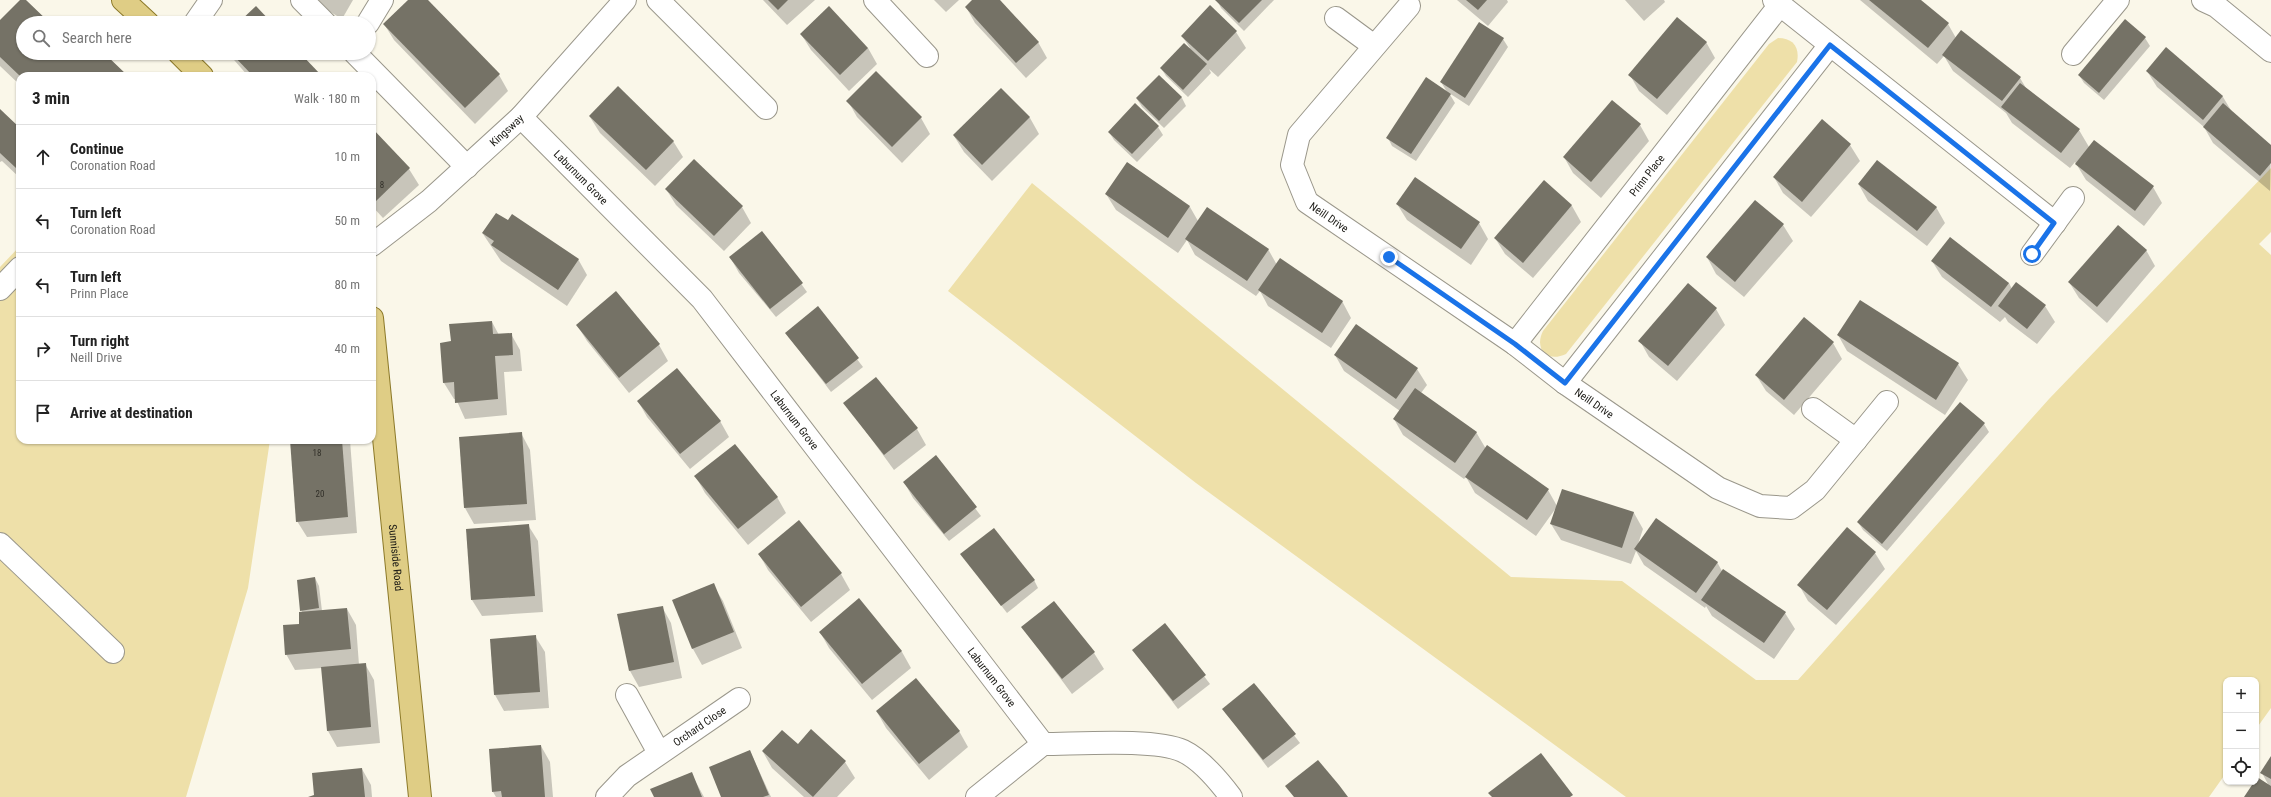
<!DOCTYPE html>
<html lang="en">
<head>
<meta charset="utf-8">
<style>
  :root { --surface:#fff; --page:#f6f6f6; --text:#222; --muted:#767676; --line:#e0e0e0 }
  body { margin:0; font-family:"Roboto Condensed",sans-serif; background:var(--page); color:var(--text) }
  .controls { position:absolute; right:12px; bottom:12px; display:grid; overflow:hidden; border-radius:8px; box-shadow:0 1px 3px #0004 }
  .controls button { width:36px; height:36px; display:grid; place-items:center; padding:0; border:0; border-bottom:1px solid var(--line); background:var(--surface); color:var(--text); font:20px sans-serif }
  .stop { position:absolute; width:12px; height:12px; margin:-9px; border:3px solid #1a73e8; border-radius:50%; background:#fff }
  .stop.end { background:#1a73e8; border-color:#fff; box-shadow:0 1px 4px #0008 }
  .list { margin:0; padding:0; list-style:none }
  h2 { display:flex; justify-content:space-between; align-items:center; height:52px; margin:0; padding:0 16px; font-size:17px }
  h2 small { font-size:13px; font-weight:400; color:var(--muted) }
  .list li { display:grid; grid-template-columns:26px 1fr auto; gap:12px; align-items:center; box-sizing:border-box; height:64px; padding:0 16px; border-top:1px solid var(--line) }
  .list b { display:block; font-size:15px; white-space:nowrap }
  .list p { margin:0; font-size:13px; white-space:nowrap; color:var(--muted) }
  .list em { font-size:13px; font-style:normal; color:var(--muted) }
  .icon { flex:none; width:22px; height:22px; fill:none; stroke:currentColor; stroke-width:2; stroke-linecap:round; stroke-linejoin:round }
  .map { position:relative; flex:none; width:2271px; height:797px; overflow:hidden }
  .search { position:absolute; background:var(--surface); box-shadow:0 1px 3px #0004; left:16px; top:16px; width:360px; height:44px; display:flex; align-items:center; gap:10px; box-sizing:border-box; padding:0 14px; border-radius:22px; color:var(--muted); font-size:15px }
  .panel { position:absolute; background:var(--surface); box-shadow:0 1px 3px #0004; left:16px; top:72px; width:360px; height:372px; border-radius:12px }
  .map>svg:first-child { display:block }
  .green { fill:#eee0a9 }
  .shadow { fill:#0003 }
  .building { fill:#757266 }
  .lines { fill:none; stroke-linecap:round; stroke-linejoin:round }
  .minor-casing { stroke:#9a978b; stroke-width:24 }
  .major-casing { stroke:#8c7928; stroke-width:24 }
  .minor { stroke:#fff; stroke-width:22 }
  .major { stroke:#dfcd85; stroke-width:22 }
  .route { stroke:#1a73e8; stroke-width:5 }
  .labels { text-anchor:middle; stroke-width:4; stroke-linejoin:round; paint-order:stroke }
  .number-label { font-size:9px; fill:#312f28 }
  .street-label { font-size:11px; fill:#1a1914; stroke:#fff }
</style>
</head>
<body>
<div class="map">
<svg width="2271" height="797" viewBox="0 0 2271 797">
  <rect width="100%" height="100%" fill="#faf7e9"/>
  <g class="green">
    <path d="M 1778,38 C 1793,38 1800,47 1797,62 L 1566,354 C 1547,363 1534,349 1543,331 L 1769,44 Z"/>
    <polygon points="2271,168 2271,232 2259,244 2271,255 2271,708 2256,729 2256,680 2226,680 2226,773 2209,797 1626,797 1196,483 948,291 1032,183 1511,577 1622,581 1756,680 1798,680 2049,399"/>
    <polygon points="20,246 20,440 270,440 248,588 186,797 0,797 0,267"/>
  </g>
  <g class="shadow">
    <polygon points="21,0 25,0 48,23 23,23 23,53 103,53 127,76 20,76 20,85 0,66 0,22"/>
    <polygon points="311,0 353,0 342,19"/>
    <polygon points="409,0 426,0 499,75 508,91 475,124 394,40 384,24"/>
    <polygon points="763,0 815,0 787,25"/>
    <polygon points="934,0 959,0 946,12"/>
    <polygon points="974,0 999,0 1038,42 1047,58 1026,78 975,23 966,7"/>
    <polygon points="1217,0 1274,0 1244,31 1221,8"/>
    <polygon points="1457,0 1507,0 1508,2 1488,26"/>
    <polygon points="1625,0 1664,0 1665,2 1644,21"/>
    <polygon points="1860,0 1919,0 1948,24 1956,38 2020,78 2026,88 2079,130 2089,147 2153,187 2162,203 2144,226 2086,180 2075,162 2070,168 2012,123 2006,113 1953,71 1944,56 1937,64"/>
    <polygon points="1210,7 1236,32 1246,48 1218,77 1209,69 1211,73 1188,97 1166,76 1161,68 1190,48 1182,36"/>
    <polygon points="2125,21 2145,38 2150,46 2104,100 2084,83 2079,75"/>
    <polygon points="801,34 868,48 877,64 849,91 811,50"/>
    <polygon points="1503,39 1508,47 1469,106 1449,93 1455,103 1416,161 1392,146 1388,138 1447,92 1441,82"/>
    <polygon points="1706,42 1715,58 1667,115 1639,91 1630,75"/>
    <polygon points="2166,49 2223,97 2232,112 2271,146 2270,191 2213,143 2204,127 2157,87 2147,71"/>
    <polygon points="228,53 299,53 321,76 248,76"/>
    <polygon points="1159,76 1182,98 1186,106 1164,128 1142,107 1137,99"/>
    <polygon points="1001,89 1030,118 1039,134 992,181 964,152 954,136"/>
    <polygon points="848,101 921,118 930,134 902,163 857,117"/>
    <polygon points="20,103 20,112 17,107"/>
    <polygon points="0,110 20,129 20,178 2,161 0,162"/>
    <polygon points="590,117 673,141 683,157 655,186 600,133"/>
    <polygon points="1822,121 1850,145 1860,161 1811,217 1783,193 1774,177"/>
    <polygon points="1640,125 1649,141 1601,198 1573,173 1564,157"/>
    <polygon points="1158,127 1163,135 1137,162 1114,140 1109,132"/>
    <polygon points="372,129 409,169 419,185 383,218 372,206"/>
    <polygon points="1128,163 1190,207 1198,221 1268,249 1277,265 1342,301 1351,318 1331,348 1268,306 1260,291 1256,296 1195,255 1187,240 1178,253 1116,210 1106,194"/>
    <polygon points="1544,182 1572,206 1581,222 1533,278 1505,254 1495,238"/>
    <polygon points="1859,185 1936,207 1945,223 1927,246 1868,201"/>
    <polygon points="666,189 742,207 751,223 724,251 676,205"/>
    <polygon points="1755,201 1783,225 1793,241 1744,297 1716,274 1707,257"/>
    <polygon points="1397,204 1479,223 1488,239 1471,265 1407,220"/>
    <polygon points="483,234 578,259 587,275 567,306 501,261"/>
    <polygon points="2146,250 2155,266 2107,323 2079,298 2069,282"/>
    <polygon points="730,257 782,257 807,292 776,317 739,273"/>
    <polygon points="1932,261 2009,283 2012,289 2045,306 2055,322 2037,344 2008,322 2005,317 2000,322 1942,277"/>
    <polygon points="818,308 863,367 831,392 786,333"/>
    <polygon points="1716,309 1725,325 1677,381 1649,357 1640,341"/>
    <polygon points="492,322 499,335 511,334 520,350 522,371 504,372 507,415 465,419 456,399 454,399 444,383 452,342"/>
    <polygon points="577,325 659,345 668,361 629,393 587,341"/>
    <polygon points="1838,335 1958,364 1968,380 1945,415 1847,351"/>
    <polygon points="1833,343 1842,359 1794,415 1766,391 1756,375"/>
    <polygon points="1335,355 1417,369 1427,385 1421,393 1476,432 1486,449 1548,490 1557,506 1634,513 1643,529 1638,544 1717,562 1722,571 1785,613 1795,629 1774,659 1712,616 1706,606 1705,608 1644,565 1636,551 1631,564 1561,540 1551,524 1556,508 1536,536 1475,493 1466,477 1464,479 1403,435 1394,419 1400,411 1344,371"/>
    <polygon points="638,401 720,421 729,437 690,469 647,417"/>
    <polygon points="845,403 917,429 926,445 894,470"/>
    <polygon points="1984,424 1989,432 1887,551 1863,530 1858,522"/>
    <polygon points="521,433 530,450 536,520 474,524 465,508 460,438"/>
    <polygon points="291,440 350,440 357,533 307,537 297,521"/>
    <polygon points="936,457 981,516 949,541 913,498 904,482"/>
    <polygon points="696,477 777,497 786,513 748,545 705,493"/>
    <polygon points="798,522 841,574 850,590 811,622 768,570 759,554"/>
    <polygon points="528,525 538,541 543,612 482,616 472,600"/>
    <polygon points="1875,553 1885,569 1836,625 1808,601 1799,585"/>
    <polygon points="962,555 1034,580 1038,588 1007,613"/>
    <polygon points="315,578 319,586 322,611 347,609 356,625 359,665 365,664 374,680 380,743 337,747 328,731 322,668 295,670 286,654 300,625 302,613 298,581"/>
    <polygon points="713,585 723,601 742,648 702,665 693,649 673,600"/>
    <polygon points="859,600 902,652 911,668 872,700 829,648 820,632"/>
    <polygon points="1054,602 1094,653 1104,669 1072,694 1022,627"/>
    <polygon points="662,607 671,623 682,678 639,687 630,671"/>
    <polygon points="1165,625 1210,684 1178,709 1133,650"/>
    <polygon points="535,636 545,652 549,708 504,711 495,695 491,640"/>
    <polygon points="1254,684 1300,743 1268,768 1223,709"/>
    <polygon points="877,712 959,731 968,747 929,780 886,728"/>
    <polygon points="811,730 845,762 855,778 837,797 804,797 772,768 763,752 798,745"/>
    <polygon points="541,746 550,762 553,797 496,797 493,792"/>
    <polygon points="750,751 771,797 722,797"/>
    <polygon points="2271,758 2271,797 2245,797 2258,778 2269,786 2262,773"/>
    <polygon points="362,769 371,785 372,797 309,797 315,796"/>
    <polygon points="691,773 704,797 655,797"/>
  </g>
  <g class="building">
    <polygon points="20,0 26,0 50,23 23,23 23,53 104,53 128,76 20,76 0,57 0,20"/>
    <polygon points="408,0 428,0 500,74 465,108 383,24"/>
    <polygon points="768,0 788,0 778,10"/>
    <polygon points="972,0 1000,0 1039,42 1016,63 965,7"/>
    <polygon points="1215,0 1262,0 1239,23"/>
    <polygon points="1466,0 1487,0 1478,10"/>
    <polygon points="1869,0 1921,0 1949,23 1928,48"/>
    <polygon points="1210,5 1237,31 1208,61 1181,36"/>
    <polygon points="256,6 272,23 238,23"/>
    <polygon points="829,6 868,48 840,75 800,34"/>
    <polygon points="1677,17 1707,42 1657,99 1628,75"/>
    <polygon points="2125,19 2146,37 2099,93 2078,75"/>
    <polygon points="1479,22 1504,38 1465,98 1440,82"/>
    <polygon points="1961,30 2021,77 2002,101 1942,55"/>
    <polygon points="1184,43 1207,64 1183,90 1160,68"/>
    <polygon points="2166,47 2223,96 2203,120 2146,71"/>
    <polygon points="231,53 300,53 322,76 253,76"/>
    <polygon points="876,71 922,117 892,147 846,101"/>
    <polygon points="1159,75 1182,97 1159,121 1136,98"/>
    <polygon points="1426,77 1451,94 1411,154 1386,138"/>
    <polygon points="2020,83 2080,129 2061,153 2001,107"/>
    <polygon points="618,86 674,141 646,170 589,116"/>
    <polygon points="1001,88 1030,117 982,165 953,135"/>
    <polygon points="1612,100 1641,124 1591,182 1563,157"/>
    <polygon points="1135,103 1159,126 1132,154 1108,132"/>
    <polygon points="2223,103 2271,145 2271,163 2260,176 2203,127"/>
    <polygon points="0,109 20,128 20,163 16,168 0,153"/>
    <polygon points="1822,119 1851,144 1802,202 1773,177"/>
    <polygon points="372,128 410,168 374,203 372,201"/>
    <polygon points="2094,140 2154,186 2135,211 2075,164"/>
    <polygon points="694,159 743,206 714,236 665,189"/>
    <polygon points="1877,160 1937,207 1917,231 1858,184"/>
    <polygon points="1127,162 1190,206 1168,238 1105,194"/>
    <polygon points="1415,177 1480,222 1461,249 1396,204"/>
    <polygon points="1544,180 1572,205 1523,263 1494,238"/>
    <polygon points="1755,200 1784,224 1735,282 1706,257"/>
    <polygon points="1207,207 1269,249 1247,281 1185,239"/>
    <polygon points="496,213 508,220 512,214 579,259 558,290 491,245 494,241 482,233"/>
    <polygon points="2118,225 2147,250 2097,307 2068,282"/>
    <polygon points="762,231 803,283 770,309 729,257"/>
    <polygon points="1950,237 2009,283 1991,307 1931,261"/>
    <polygon points="1280,258 1343,301 1322,333 1258,290"/>
    <polygon points="2016,282 2046,305 2027,329 1998,306"/>
    <polygon points="1688,283 1717,308 1668,366 1638,341"/>
    <polygon points="616,291 660,344 619,378 576,325"/>
    <polygon points="1860,300 1959,363 1936,400 1837,335"/>
    <polygon points="818,306 859,358 826,384 785,333"/>
    <polygon points="1804,317 1834,342 1784,400 1755,375"/>
    <polygon points="492,321 493,334 512,333 513,355 495,356 498,399 455,403 454,382 443,383 440,343 451,341 449,324"/>
    <polygon points="1356,324 1418,368 1396,399 1334,355"/>
    <polygon points="677,368 721,421 680,454 637,401"/>
    <polygon points="876,377 918,428 884,455 843,403"/>
    <polygon points="1415,388 1477,432 1455,463 1393,419"/>
    <polygon points="1960,402 1985,423 1882,544 1857,522"/>
    <polygon points="522,432 527,504 464,508 459,437"/>
    <polygon points="290,440 342,440 348,517 296,522"/>
    <polygon points="735,444 778,497 738,529 694,476"/>
    <polygon points="1487,445 1549,489 1527,520 1465,477"/>
    <polygon points="936,455 977,507 944,534 903,482"/>
    <polygon points="1562,489 1634,512 1622,548 1550,524"/>
    <polygon points="1656,518 1718,562 1696,593 1634,549"/>
    <polygon points="799,520 842,573 801,607 758,554"/>
    <polygon points="529,524 535,596 471,600 466,529"/>
    <polygon points="1847,527 1876,552 1827,610 1797,585"/>
    <polygon points="994,528 1035,580 1001,606 960,554"/>
    <polygon points="1723,569 1786,612 1764,643 1701,600"/>
    <polygon points="315,577 319,608 300,611 297,580"/>
    <polygon points="714,583 734,632 692,649 672,600"/>
    <polygon points="859,598 902,651 862,684 819,632"/>
    <polygon points="1054,601 1095,652 1062,679 1021,627"/>
    <polygon points="663,606 674,662 629,671 617,614"/>
    <polygon points="347,608 351,649 285,655 283,625 299,624 299,612"/>
    <polygon points="1165,623 1206,675 1173,701 1132,650"/>
    <polygon points="536,635 540,692 494,695 490,639"/>
    <polygon points="366,663 371,727 327,731 321,667"/>
    <polygon points="916,678 960,731 919,764 876,711"/>
    <polygon points="1254,683 1296,734 1263,760 1222,709"/>
    <polygon points="811,729 846,761 813,797 762,751 782,730 798,744"/>
    <polygon points="541,745 545,797 502,797 501,791 492,792 489,749"/>
    <polygon points="750,750 769,795 763,797 721,797 709,767"/>
    <polygon points="1541,753 1573,795 1570,797 1492,797 1488,793"/>
    <polygon points="2271,756 2271,779 2260,773"/>
    <polygon points="1318,760 1339,785 1348,797 1294,797 1285,786"/>
    <polygon points="362,768 365,797 308,797 314,795 312,773"/>
    <polygon points="692,772 702,797 654,797 650,789"/>
    <polygon points="2257,777 2271,786 2271,797 2244,797 2254,782 2256,782"/>
  </g>
  <g class="lines">
    <defs>
      <g id="minor">
        <polyline points="302,0 325,23"/>
        <polyline points="658,0 766,108"/>
        <polyline points="875,0 927,56"/>
        <polyline points="1774,0 2055,223"/>
        <polyline points="2203,0 2216,6 2271,51"/>
        <path id="s1" d="M 1409,6 L 1299,135 L 1292,165 L 1307,202 L 1515,344 L 1565,383 L 1718,488 L 1760,506 L 1791,508 L 1815,490 L 1887,402"/>
        <polyline points="1336,18 1374,46"/>
        <polyline points="195,23 211,0"/>
        <polyline points="368,23 382,0"/>
        <polyline points="355,53 467,167"/>
        <polyline points="2073,54 2118,0"/>
        <path id="s2" d="M 521,117 L 702,299 L 1043,744 C 1077,744 1155,738 1183,751 C 1202,760 1219,781 1231,797"/>
        <path id="s3" d="M 372,245 L 429,201 L 521,117 L 625,0"/>
        <polyline points="2032,254 2073,198"/>
        <polyline points="0,289 20,268"/>
        <path id="s4" d="M 1515,344 L 1779,6"/>
        <polyline points="1565,383 1830,45"/>
        <polyline points="1813,409 1856,440"/>
        <polyline points="0,544 113,652"/>
        <polyline points="627,695 659,753"/>
        <path id="s5" d="M 607,797 L 627,776 L 739,699"/>
        <polyline points="977,797 1043,744"/>
      </g>
      <g id="major">
        <polyline points="123,0 148,23"/>
        <polyline points="179,53 202,76"/>
        <path id="s6" d="M 372,318 L 420,797"/>
      </g>
    </defs>
    <use href="#minor" class="minor-casing"/>
    <use href="#major" class="major-casing"/>
    <use href="#minor" class="minor"/>
    <use href="#major" class="major"/>
  </g>
  <g class="lines">
    <polyline class="route" points="1389,257 1515,344 1565,383 1830,45 2054,223 2032,254"/>
  </g>
  <g class="labels">
    <g class="number-label">
      <text x="382" y="188">8</text>
      <text x="317" y="456">18</text>
      <text x="320" y="497">20</text>
    </g>
    <g class="street-label">
      <text dy="4" stroke="none"><textPath href="#s3" startOffset="177">Kingsway</textPath></text>
      <text dy="4" stroke="none"><textPath href="#s4" startOffset="214">Prinn Place</textPath></text>
      <text dy="4" stroke="none"><textPath href="#s2" startOffset="85">Laburnum Grove</textPath></text>
      <text dy="4" stroke="none"><textPath href="#s1" startOffset="267">Neill Drive</textPath></text>
      <text dy="4" stroke="none"><textPath href="#s1" startOffset="591">Neill Drive</textPath></text>
      <text dy="4" stroke="none"><textPath href="#s2" startOffset="409">Laburnum Grove</textPath></text>
      <text dy="4" stroke="none"><textPath href="#s6" startOffset="241">Sunniside Road</textPath></text>
      <text dy="4" stroke="none"><textPath href="#s2" startOffset="733">Laburnum Grove</textPath></text>
      <text dy="4" stroke="none"><textPath href="#s5" startOffset="117">Orchard Close</textPath></text>
    </g>
  </g>
</svg>
<div class="controls">
<button>+</button>
<button>−</button>
<button><svg class="icon" aria-label="locate" viewBox="0 0 24 24"><circle cx="12" cy="12" r="6"/><path d="M12 2v4M12 18v4M2 12h4M18 12h4"/></svg></button>
</div>
<div class="stop" style="left:2032px;top:254px"></div>
<div class="stop end" style="left:1389px;top:257px"></div>
<div class="search"><svg class="icon" aria-label="search" viewBox="0 0 24 24"><circle cx="10" cy="10" r="6"/><path d="M15 15l6 6"/></svg>Search here</div>
<section class="panel">
<h2>3 min<small>Walk · 180 m</small></h2>
<ul class="list">
<li><svg class="icon" aria-label="ahead" viewBox="0 0 24 24"><path d="M12 20V5M6 11l6-6 6 6"/></svg><div><b>Continue</b><p>Coronation Road</p></div><em>10 m</em></li>
<li><svg class="icon" aria-label="left" viewBox="0 0 24 24"><path d="M17 20v-9H6M10 6l-5 5 5 5"/></svg><div><b>Turn left</b><p>Coronation Road</p></div><em>50 m</em></li>
<li><svg class="icon" aria-label="left" viewBox="0 0 24 24"><path d="M17 20v-9H6M10 6l-5 5 5 5"/></svg><div><b>Turn left</b><p>Prinn Place</p></div><em>80 m</em></li>
<li><svg class="icon" aria-label="right" viewBox="0 0 24 24"><path d="M7 20v-9h11M14 6l5 5-5 5"/></svg><div><b>Turn right</b><p>Neill Drive</p></div><em>40 m</em></li>
<li><svg class="icon" aria-label="arrive" viewBox="0 0 24 24"><path d="M6 21V4h12l-3 4 3 4H6"/></svg><div><b>Arrive at destination</b></div></li>
</ul>
</section>
</div>
</body>
</html>
